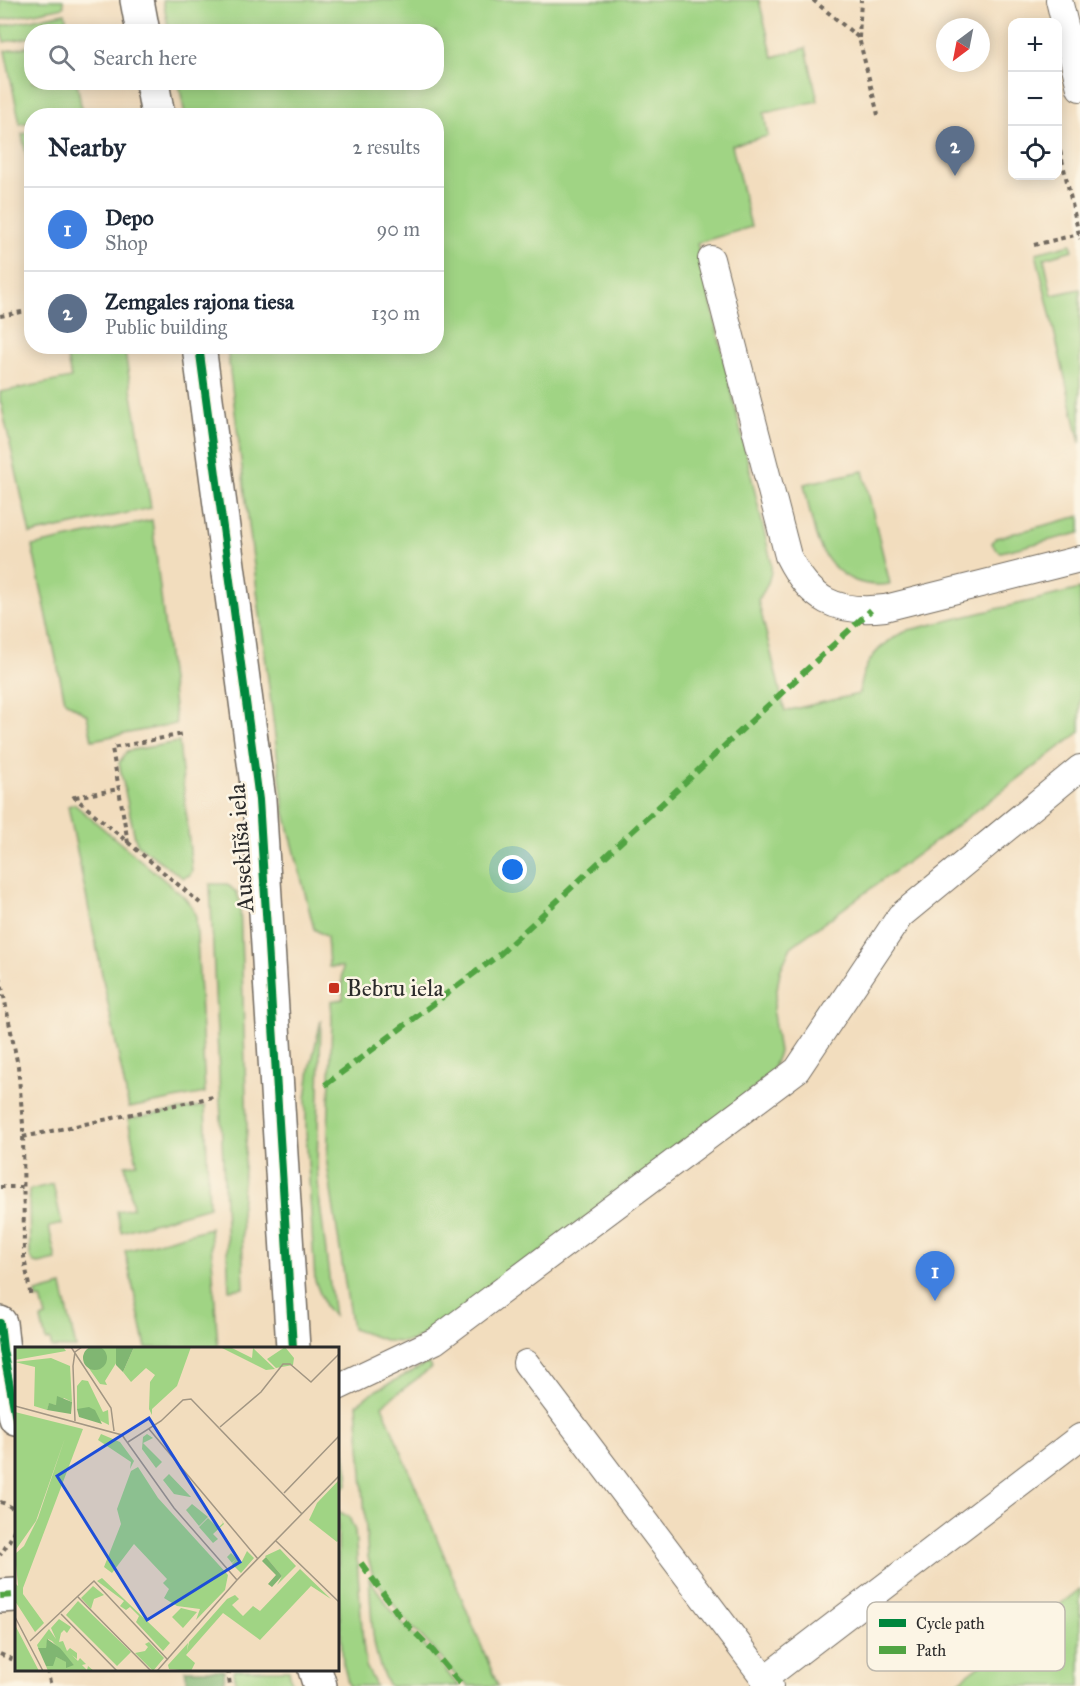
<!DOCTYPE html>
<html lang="en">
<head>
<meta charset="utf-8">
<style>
  :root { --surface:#fff; --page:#f2f2f3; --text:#1f2937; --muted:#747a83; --line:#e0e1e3; --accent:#c8321e }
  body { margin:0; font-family:"IM FELL Great Primer",serif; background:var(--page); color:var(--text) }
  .controls { position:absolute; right:18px; top:18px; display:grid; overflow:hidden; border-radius:12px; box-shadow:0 3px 15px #0003 }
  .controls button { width:54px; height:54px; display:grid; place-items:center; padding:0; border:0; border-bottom:2px solid var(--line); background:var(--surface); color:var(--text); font:30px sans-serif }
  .compass { position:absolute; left:936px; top:18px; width:54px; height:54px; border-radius:50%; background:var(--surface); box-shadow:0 3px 15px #0003; rotate:212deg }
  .you { position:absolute; left:513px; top:870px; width:21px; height:21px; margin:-15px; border:4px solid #fff; border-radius:50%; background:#1a73e8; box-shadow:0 0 0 9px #1a73e833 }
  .badge { display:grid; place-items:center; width:39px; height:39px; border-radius:50%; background:var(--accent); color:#fff; font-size:20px; font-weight:700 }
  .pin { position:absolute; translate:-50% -50px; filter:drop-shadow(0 2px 3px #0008) }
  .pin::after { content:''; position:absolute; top:32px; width:21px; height:18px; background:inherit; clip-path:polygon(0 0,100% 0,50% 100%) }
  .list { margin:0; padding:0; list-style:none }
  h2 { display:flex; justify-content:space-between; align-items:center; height:78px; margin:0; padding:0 24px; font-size:26px }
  h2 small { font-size:20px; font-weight:400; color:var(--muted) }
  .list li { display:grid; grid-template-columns:39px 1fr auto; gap:18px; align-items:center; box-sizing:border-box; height:84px; padding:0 24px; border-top:2px solid var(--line) }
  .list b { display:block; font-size:22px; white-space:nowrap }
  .list p { margin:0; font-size:20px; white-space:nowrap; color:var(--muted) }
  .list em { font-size:20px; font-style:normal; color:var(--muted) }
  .icon { flex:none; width:33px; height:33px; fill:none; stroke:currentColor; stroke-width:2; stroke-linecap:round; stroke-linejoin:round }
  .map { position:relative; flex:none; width:1080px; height:1686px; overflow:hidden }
  .search { position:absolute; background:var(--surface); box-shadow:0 3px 15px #0003; left:24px; top:24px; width:420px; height:66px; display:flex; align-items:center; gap:15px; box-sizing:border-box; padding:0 21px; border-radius:24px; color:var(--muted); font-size:22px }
  .panel { position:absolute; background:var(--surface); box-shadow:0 3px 15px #0003; left:24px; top:108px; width:420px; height:246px; border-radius:24px }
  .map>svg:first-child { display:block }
  .green { fill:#a0d484; stroke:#668058; stroke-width:1.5 }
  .forest { fill:#80b672; stroke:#56704e; stroke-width:1.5 }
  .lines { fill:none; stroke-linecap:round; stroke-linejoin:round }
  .lane-casing { stroke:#71695e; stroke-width:28 }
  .street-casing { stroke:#71695e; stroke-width:36 }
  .secondary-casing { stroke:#71695e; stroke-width:36 }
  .path { stroke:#71695e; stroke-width:4; stroke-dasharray:4.5 4.5; stroke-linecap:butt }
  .lane { stroke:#fff; stroke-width:26 }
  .street { stroke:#fff; stroke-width:33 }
  .secondary { stroke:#fff; stroke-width:33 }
  .quiet { stroke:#51a443; stroke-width:6; stroke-dasharray:12 6; stroke-linecap:butt }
  .cycleway-casing { stroke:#fcf5e5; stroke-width:11 }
  .cycleway { stroke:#00873e; stroke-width:8 }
  .poi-dot { fill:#c8321e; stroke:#fcf5e5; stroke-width:2 }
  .labels { text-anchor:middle; stroke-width:5; stroke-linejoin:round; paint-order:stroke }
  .street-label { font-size:24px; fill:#2b2b2b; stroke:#fcf5e5 }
  .poi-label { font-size:24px; fill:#2b2b2b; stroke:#fcf5e5; text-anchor:start }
  .inset-road { fill:none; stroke:#a29683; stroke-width:1.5 }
  .view { fill:#1d4ed8; fill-opacity:0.15; stroke:#1d4ed8; stroke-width:3 }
  .inset-edge { fill:none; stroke:#2b2b2b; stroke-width:3 }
  .key { fill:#fcf5e5; stroke:#bdb8ad; stroke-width:1.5 }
  .key-label { font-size:16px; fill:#2b2b2b }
</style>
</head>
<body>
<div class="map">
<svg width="1080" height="1686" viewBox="0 0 1080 1686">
  <rect width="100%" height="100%" fill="#fcf5e5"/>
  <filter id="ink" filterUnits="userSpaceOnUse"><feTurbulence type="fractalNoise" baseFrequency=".0167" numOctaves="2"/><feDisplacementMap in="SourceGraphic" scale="12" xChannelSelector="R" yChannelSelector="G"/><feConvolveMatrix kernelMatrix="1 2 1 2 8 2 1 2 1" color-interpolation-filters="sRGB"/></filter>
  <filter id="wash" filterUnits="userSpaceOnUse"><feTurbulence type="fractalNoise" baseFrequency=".008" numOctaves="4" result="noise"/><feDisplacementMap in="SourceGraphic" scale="24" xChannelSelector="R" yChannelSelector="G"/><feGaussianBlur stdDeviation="1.35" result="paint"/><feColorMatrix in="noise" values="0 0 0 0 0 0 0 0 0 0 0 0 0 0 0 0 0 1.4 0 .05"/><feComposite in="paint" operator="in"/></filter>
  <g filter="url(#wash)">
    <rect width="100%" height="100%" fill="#f2ddbe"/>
    <g class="green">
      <polygon points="0,0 63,0 64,7 0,20"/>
      <path d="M 163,0 L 759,0 L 773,57 L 806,48 L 818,101 L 764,113 L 768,136 L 732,145 L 751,227 L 697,243 L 771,561 C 773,576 767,588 758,600 L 785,711 L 859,694 C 861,662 881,642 909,630 L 1080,589 L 1080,732 L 948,832 L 791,947 L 780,971 L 773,1014 L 779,1052 L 770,1076 L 449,1323 L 412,1341 L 402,1342 L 388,1341 L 352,1329 L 327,1164 L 332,1021 L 331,1001 L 343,999 L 342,967 L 329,967 L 327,937 L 314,929 L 284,809 L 227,347 L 436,346 L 436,116 L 185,115 L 179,83 L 436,82 L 436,32 L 169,31 Z"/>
      <polygon points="65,13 68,29 58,31 32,32 31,37 4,42 1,26"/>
      <polygon points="31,46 32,82 77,83 82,111 62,115 32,116 31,122 20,124 5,51"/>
      <polygon points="31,132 32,132 31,182 22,134"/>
      <polygon points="1071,244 1073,250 1044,258 1052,295 1080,289 1080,443 1036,253"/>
      <polygon points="65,347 124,347 151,508 30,534 1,403 0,403 0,392 71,378"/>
      <path d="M 863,471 L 890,584 C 877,586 865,585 853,580 C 814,561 813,523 804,484 Z"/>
      <path d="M 1080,516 L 1080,533 L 1001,552 C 996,550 994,548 992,543 L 996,538 Z"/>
      <polygon points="152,520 176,724 92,740 87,715 65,701 32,546"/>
      <polygon points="179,742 192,871 190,875 183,878 138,845 135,838 119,763 127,751"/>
      <polygon points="74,804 183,896 192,907 196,917 205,1093 129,1108 68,806"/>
      <polygon points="210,884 227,884 237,893 240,902 247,1128 241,1209 244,1288 229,1290"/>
      <polygon points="321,1020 317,1165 319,1196 334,1317 325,1306 315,1281 306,1131 306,1099 310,1069"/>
      <polygon points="205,1106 209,1207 121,1232 117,1211 133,1208 125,1165 137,1163 128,1119"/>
      <polygon points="53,1184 62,1224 49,1227 56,1260 39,1264 34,1263 30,1256 29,1190"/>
      <polygon points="210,1228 218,1348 146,1348 125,1251"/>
      <polygon points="62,1286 76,1348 52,1348 50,1340 46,1341 41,1319 46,1317 41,1298 37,1299 36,1293"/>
      <polygon points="428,1363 431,1368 382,1405 498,1686 468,1686 455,1675 436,1652 401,1615 373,1576 368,1557 357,1404 373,1392"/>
      <path d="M 340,1425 L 348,1474 C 348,1482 347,1489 338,1491 L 338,1429 Z"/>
      <polygon points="338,1511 349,1517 355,1531 363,1643 366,1666 376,1686 349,1686 343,1663 338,1591"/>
      <path d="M 369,1578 L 388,1606 L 402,1623 L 432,1653 L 454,1681 L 460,1686 L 389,1686 C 370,1654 372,1614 369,1578 Z"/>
      <polygon points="1080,1589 1080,1686 953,1686"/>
      <polygon points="234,1670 289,1670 292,1686 236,1686"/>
    </g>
    <polygon class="forest" points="185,1670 224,1670 225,1686 188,1686"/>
  </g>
  <g filter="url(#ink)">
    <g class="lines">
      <defs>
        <g id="lane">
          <polyline points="1059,0 1080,88"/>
          <path d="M 711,259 L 788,556 C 810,600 836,614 885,608 L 1080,559"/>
          <polyline points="526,1363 770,1686"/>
          <polyline points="338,1387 435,1341 797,1070 900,916 1080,768"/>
          <polyline points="764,1679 1080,1437"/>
        </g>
        <g id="street">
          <polyline points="0,1323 3,1350 16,1418"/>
          <polyline points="0,1596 16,1595"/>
        </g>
        <g id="secondary">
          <polyline points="137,0 143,32"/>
          <polyline points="152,82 158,116"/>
          <polyline points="199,346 259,800 293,1348"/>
          <polyline points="315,1670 320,1686"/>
        </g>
      </defs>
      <use href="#lane" class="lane-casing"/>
      <use href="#street" class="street-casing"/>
      <use href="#secondary" class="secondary-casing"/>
      <g class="path">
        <polyline points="813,0 859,38 878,115"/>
        <polyline points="859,38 861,0"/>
        <polyline points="1058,142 1080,239"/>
        <polyline points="1034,245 1079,234"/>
        <polyline points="0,316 32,310"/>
        <polyline points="75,797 119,789"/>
        <polyline points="73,798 74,797 200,903"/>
        <polyline points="128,843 112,748 183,734"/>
        <polyline points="0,977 18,1066 23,1124 24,1257 31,1298"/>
        <polyline points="23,1137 213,1097"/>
        <polyline points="0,1187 23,1187"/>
        <path d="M 0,1502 C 29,1509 12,1539 0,1555"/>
        <polyline points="0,1654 16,1661"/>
        <polyline points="47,1670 51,1686"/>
        <polyline points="228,1670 230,1686"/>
      </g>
      <use href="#lane" class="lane"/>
      <use href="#street" class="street"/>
      <use href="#secondary" class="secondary"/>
      <g class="quiet">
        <polyline points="325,1085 500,954 871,610"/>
        <polyline points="361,1563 401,1618 433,1651 457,1680 464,1686"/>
        <polyline points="0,1596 16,1595"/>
      </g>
      <defs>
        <g id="cycleway">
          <polyline points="199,346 259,800 293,1348"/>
          <polyline points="0,1323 3,1350 16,1418"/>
        </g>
      </defs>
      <use href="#cycleway" class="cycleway-casing"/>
      <use href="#cycleway" class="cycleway"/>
    </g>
  </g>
  <rect class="poi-dot" x="328" y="982" width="12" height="12" rx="3"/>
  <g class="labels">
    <g class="street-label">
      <text transform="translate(241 848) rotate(-94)" y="8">Auseklīša iela</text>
    </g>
    <g class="poi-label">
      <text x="346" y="996">Bebru iela</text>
    </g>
  </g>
  <g transform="translate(15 1347)">
    <rect width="324" height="324" fill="#f2ddbe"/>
    <path d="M 0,0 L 48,0 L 51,4 L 0,13 ZM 79,0 L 101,0 L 103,13 L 90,34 L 92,38 L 85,37 L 73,20 L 81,23 L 85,3 ZM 119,0 L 176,0 L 162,39 L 137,62 L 137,68 L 134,62 L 135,35 L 140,28 L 131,21 L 116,35 L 108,25 ZM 205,0 L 215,0 L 237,11 L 238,1 L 260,22 L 251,23 ZM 270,0 L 279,11 L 278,18 L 261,21 L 252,12 ZM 36,11 L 55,19 L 57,55 L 49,51 L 41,58 L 34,57 L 32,63 L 19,59 L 20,20 L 0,15 ZM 67,33 L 73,34 L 88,65 L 93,63 L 94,78 L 62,62 L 62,39 ZM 0,65 L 68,82 L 8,241 L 8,247 L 29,276 L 20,285 L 0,254 L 0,236 L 3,239 L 0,207 L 9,199 L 23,171 L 50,91 L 21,174 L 0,204 ZM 86,87 L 105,95 L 119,114 L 115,122 L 116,115 L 83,93 ZM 132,87 L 138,91 L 128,96 L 147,115 L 141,121 L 127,102 L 128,90 ZM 123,120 L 143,151 L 213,228 L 210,243 L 181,273 L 185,262 L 162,259 L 149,251 L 154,242 L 148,236 L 152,232 L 119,197 L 97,226 L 89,220 L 106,177 L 102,162 L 116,124 ZM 154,127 L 176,150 L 175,150 L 159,147 L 148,133 ZM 324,133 L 324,193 L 322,195 L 294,173 L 302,156 ZM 177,157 L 193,170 L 184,179 L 171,163 ZM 193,171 L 203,181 L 208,176 L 206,172 L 209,177 L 198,187 L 203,192 L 198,196 L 184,180 ZM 265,202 L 281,219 L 262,238 L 267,229 L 250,209 ZM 232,204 L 239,211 L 226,226 L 217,217 L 221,212 L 217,216 L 212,210 L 216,206 L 226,216 ZM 285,222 L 316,252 L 296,239 L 245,293 L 208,266 L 171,308 L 180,316 L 176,324 L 154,322 L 153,318 L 173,296 L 172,304 L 174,295 L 212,252 L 220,248 L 224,252 L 217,258 L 228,269 L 238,259 L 245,264 ZM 87,231 L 155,296 L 148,304 L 121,275 L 124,269 L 115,260 L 111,263 L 105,259 L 109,254 L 82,234 ZM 78,239 L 89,248 L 79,252 L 76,262 L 66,251 ZM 63,254 L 116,305 L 102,319 L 51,268 ZM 166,261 L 182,265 L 168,281 L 157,270 ZM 44,272 L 56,280 L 52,286 L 49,283 L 46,286 L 44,295 L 48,294 L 52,304 L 55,301 L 62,306 L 62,312 L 57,308 L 63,314 L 65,311 L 71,317 L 67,318 L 72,323 L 73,319 L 79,324 L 33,324 L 31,319 L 41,310 L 59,318 L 37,294 L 33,292 L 31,301 L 23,301 L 25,306 L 22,298 L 34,282 L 41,292 L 36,281 ZM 0,278 L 24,324 L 0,324 ZM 134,295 L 149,311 L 138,324 L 120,306 L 130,304 L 133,300 L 130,297 Z" fill="#a0d484"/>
    <path d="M68 11a12 12 0 1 1 24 0a12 12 0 1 1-24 0ZM 101,0 L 119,0 L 108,25 L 101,18 ZM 42,49 L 57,55 L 56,67 L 32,63 L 34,56 L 41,58 ZM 74,60 L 80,63 L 87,77 L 64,70 L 62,62 ZM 251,210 L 267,229 L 257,240 L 253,237 L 261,228 L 247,214 ZM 32,292 L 45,301 L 59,318 L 51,321 L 51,315 L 41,310 L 38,319 L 31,319 L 23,301 L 31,301 Z" fill="#80b672"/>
    <path class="inset-road" d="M 56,0 L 96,61 L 99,84M 0,59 L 107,88 L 159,161 L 222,233M 60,74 L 58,19 L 60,5 L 67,0M 205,80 L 246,45 L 268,17 L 275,17 L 296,35 L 324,7M 134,82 L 243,212M 113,95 L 146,74 L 168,53 L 176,52 L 287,167M 269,146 L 324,89M 261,194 L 324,255M 63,250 L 136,324M 46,267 L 102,324M 0,270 L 28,324M 15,294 L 79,234 L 153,313M 142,324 L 222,233 L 324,129"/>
    <path class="view" d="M 134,71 L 225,215 L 132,273 L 42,129 Z"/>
    <rect width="324" height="324" class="inset-edge"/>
  </g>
  <rect x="867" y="1602" width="198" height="69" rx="9" class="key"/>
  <rect x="879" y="1619" width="27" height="8" fill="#00873e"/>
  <rect x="879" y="1646" width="27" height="8" fill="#51a443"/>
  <g class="key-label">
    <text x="916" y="1629">Cycle path</text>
    <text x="916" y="1656">Path</text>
  </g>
</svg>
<div class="controls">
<button>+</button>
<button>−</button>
<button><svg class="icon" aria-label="locate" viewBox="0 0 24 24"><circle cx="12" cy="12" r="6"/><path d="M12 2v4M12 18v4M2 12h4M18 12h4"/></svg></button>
</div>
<svg class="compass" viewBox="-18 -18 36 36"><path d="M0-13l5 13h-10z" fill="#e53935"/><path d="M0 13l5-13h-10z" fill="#747a83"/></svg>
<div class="you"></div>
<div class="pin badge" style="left:935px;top:1301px;background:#3f7fe0">1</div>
<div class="pin badge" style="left:955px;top:176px;background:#5c6f8a">2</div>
<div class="search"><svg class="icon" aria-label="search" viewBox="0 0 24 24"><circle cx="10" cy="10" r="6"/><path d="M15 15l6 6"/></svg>Search here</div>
<section class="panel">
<h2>Nearby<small>2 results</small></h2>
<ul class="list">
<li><span class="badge" style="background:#3f7fe0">1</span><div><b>Depo</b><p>Shop</p></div><em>90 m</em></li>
<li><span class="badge" style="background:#5c6f8a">2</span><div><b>Zemgales rajona tiesa</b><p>Public building</p></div><em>130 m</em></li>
</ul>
</section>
</div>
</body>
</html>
